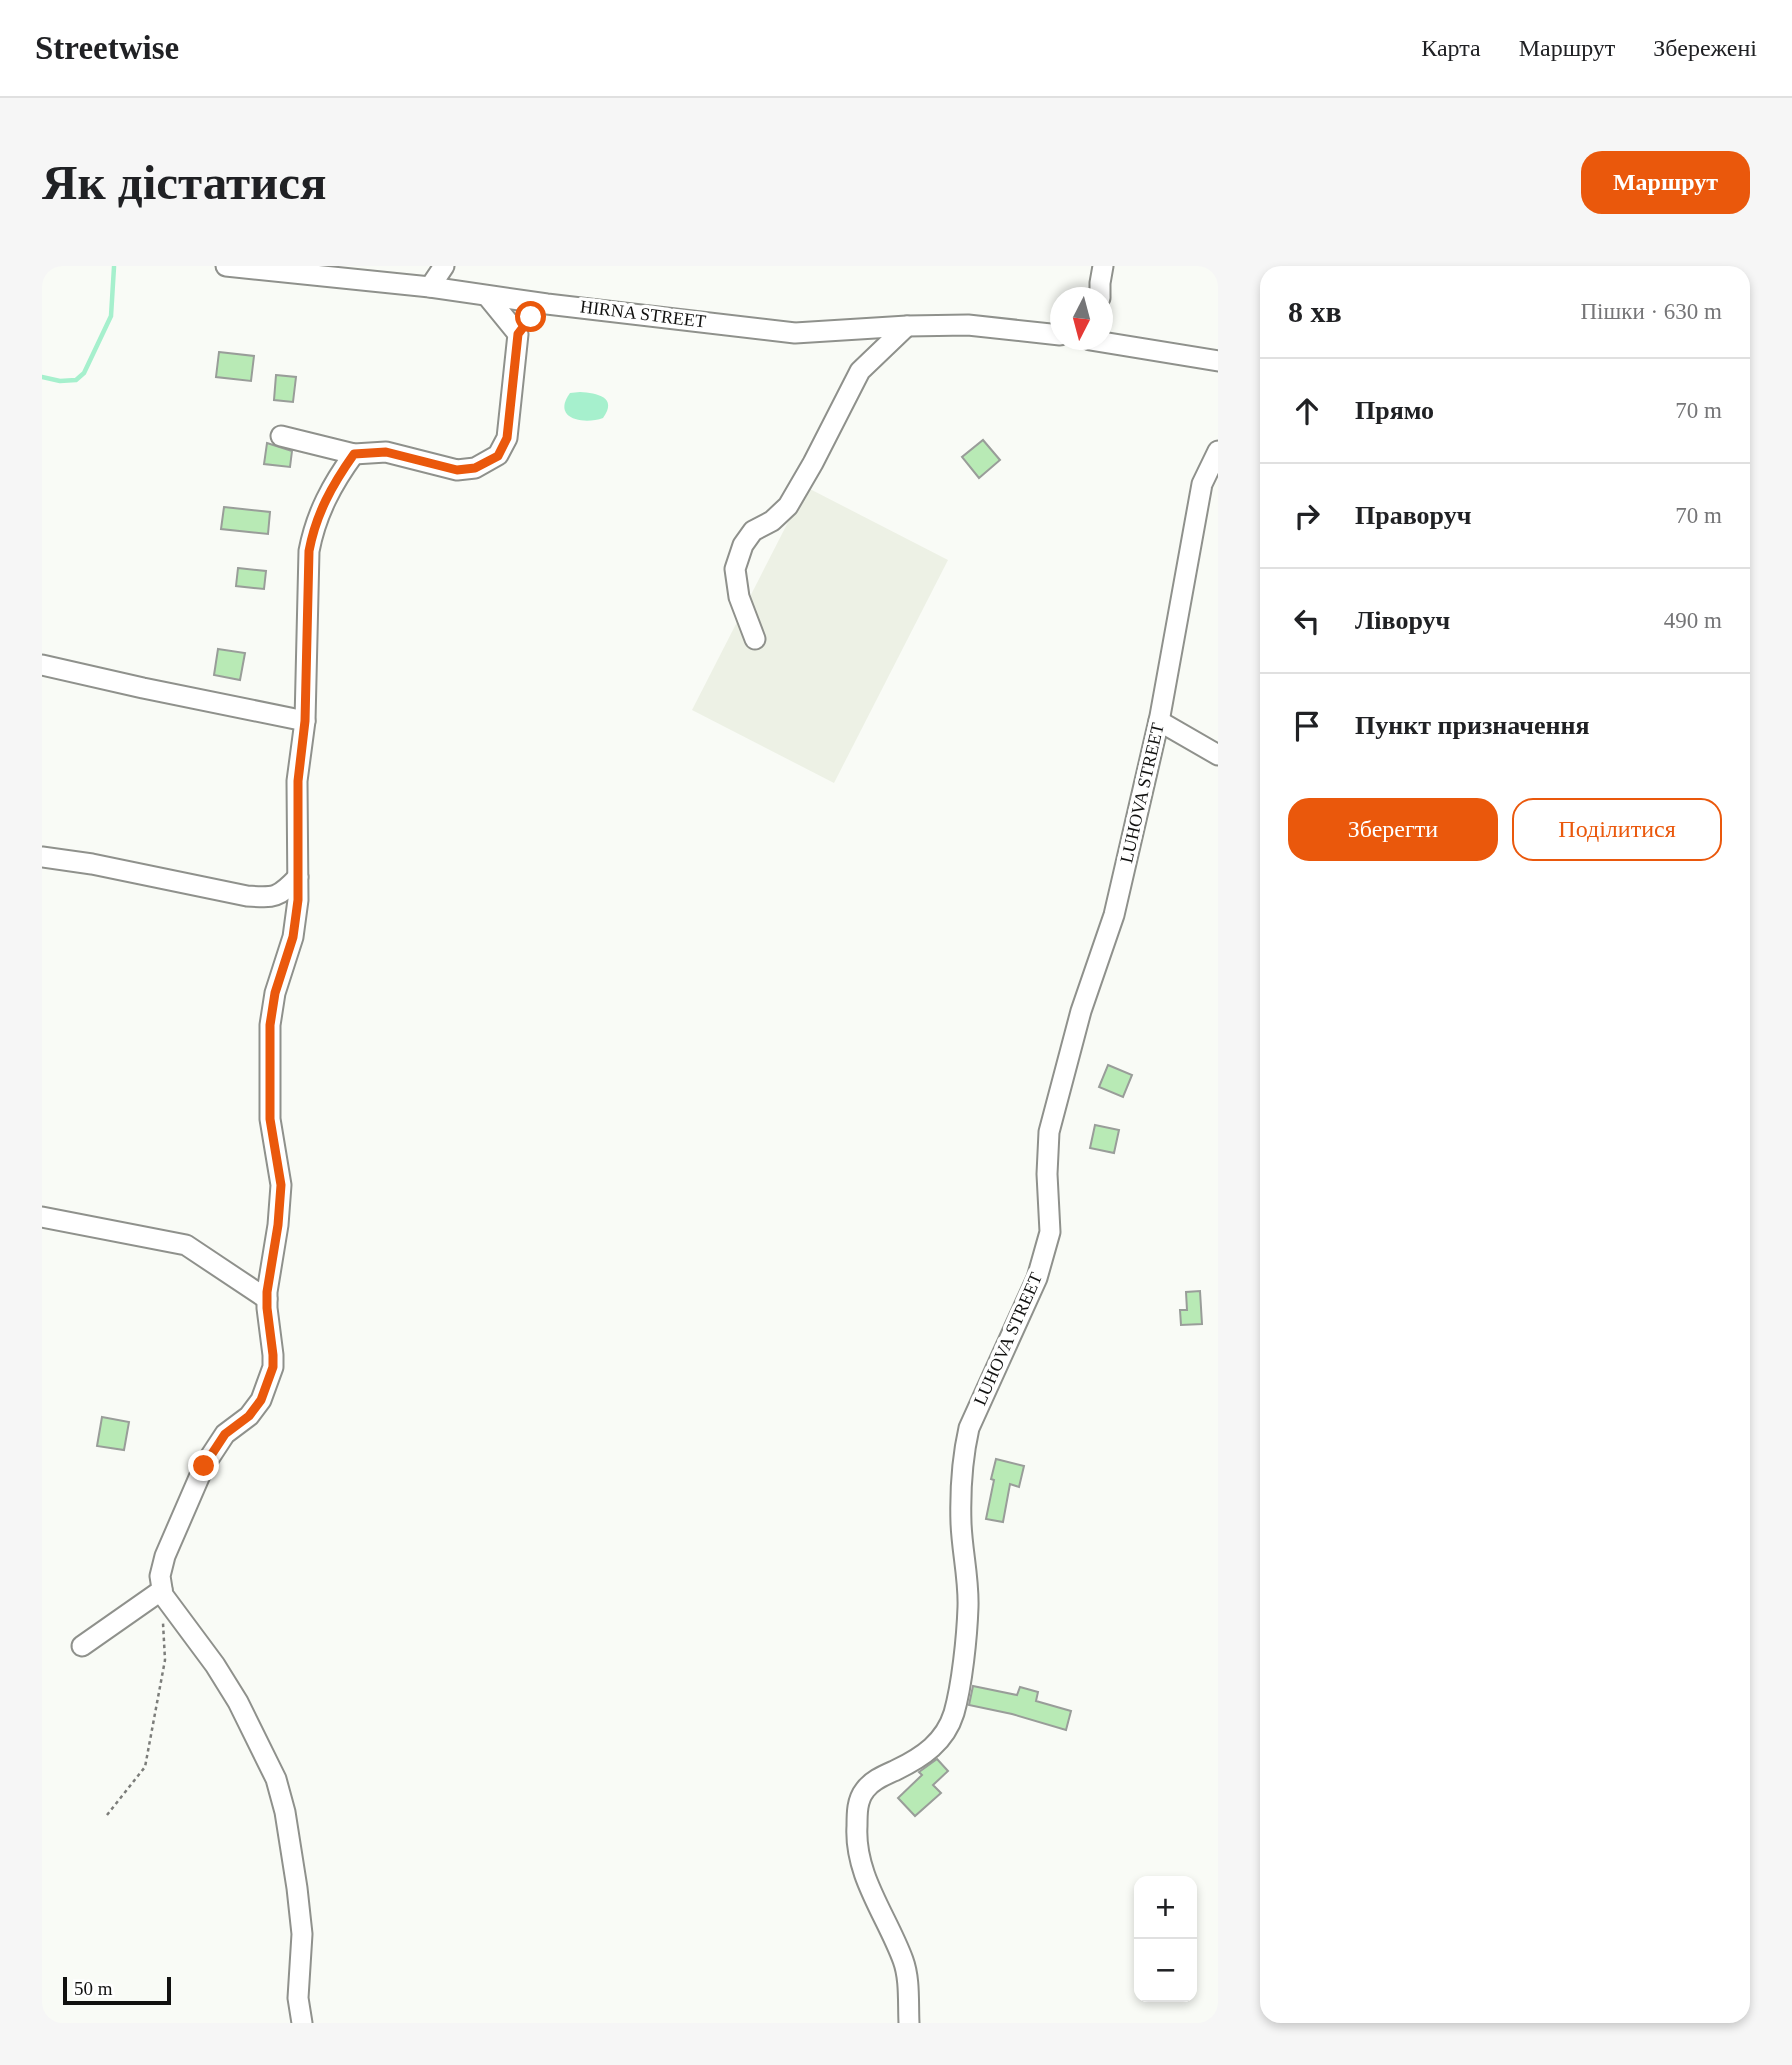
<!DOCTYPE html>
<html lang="uk">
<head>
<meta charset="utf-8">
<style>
  :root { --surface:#fff; --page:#f6f6f6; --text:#202124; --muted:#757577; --line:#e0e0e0; --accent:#ea580c }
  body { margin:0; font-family:Georgia,serif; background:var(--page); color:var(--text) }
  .controls { position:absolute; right:21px; bottom:21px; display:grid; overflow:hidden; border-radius:14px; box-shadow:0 4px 10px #0003 }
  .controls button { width:63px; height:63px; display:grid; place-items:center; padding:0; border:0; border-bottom:2px solid var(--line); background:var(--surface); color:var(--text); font:35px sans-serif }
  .compass { position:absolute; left:1008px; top:21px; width:63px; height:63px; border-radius:50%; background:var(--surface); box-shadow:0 4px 10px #0003; rotate:186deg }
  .scale { position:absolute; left:21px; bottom:18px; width:108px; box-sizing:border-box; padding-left:7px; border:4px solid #111110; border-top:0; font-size:19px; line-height:24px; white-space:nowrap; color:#111110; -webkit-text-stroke:5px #fff; paint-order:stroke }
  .stop { position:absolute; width:21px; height:21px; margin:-16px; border:5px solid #ea580c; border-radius:50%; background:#fff }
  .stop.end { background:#ea580c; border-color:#fff; box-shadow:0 2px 7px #0008 }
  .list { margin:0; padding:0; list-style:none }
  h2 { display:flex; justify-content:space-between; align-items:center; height:91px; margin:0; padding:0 28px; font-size:30px }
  h2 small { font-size:23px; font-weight:400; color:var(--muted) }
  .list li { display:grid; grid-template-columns:46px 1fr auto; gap:21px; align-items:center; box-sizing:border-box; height:105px; padding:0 28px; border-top:2px solid var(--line) }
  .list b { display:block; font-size:26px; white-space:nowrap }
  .list em { font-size:23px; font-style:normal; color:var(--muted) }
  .actions { display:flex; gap:14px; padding:21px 28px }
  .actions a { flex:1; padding:16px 0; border:2px solid var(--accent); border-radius:21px; text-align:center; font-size:24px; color:var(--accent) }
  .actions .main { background:var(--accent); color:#fff }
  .icon { flex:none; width:38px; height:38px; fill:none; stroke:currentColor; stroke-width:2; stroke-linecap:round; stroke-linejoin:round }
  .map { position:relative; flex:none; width:1176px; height:1757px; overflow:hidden; border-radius:21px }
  header { display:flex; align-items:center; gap:42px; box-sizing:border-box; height:98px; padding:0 35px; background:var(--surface); border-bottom:2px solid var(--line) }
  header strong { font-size:33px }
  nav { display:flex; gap:38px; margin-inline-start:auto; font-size:24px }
  .intro { display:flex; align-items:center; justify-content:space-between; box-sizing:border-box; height:168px; padding:0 42px }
  h1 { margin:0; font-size:49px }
  .button { padding:18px 32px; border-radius:21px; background:var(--accent); color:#fff; font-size:24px; font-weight:700 }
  main { display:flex; gap:42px; padding:0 42px }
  aside { flex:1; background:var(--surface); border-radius:21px; box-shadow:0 4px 10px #0003 }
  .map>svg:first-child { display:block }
  .built { fill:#edf1e5 }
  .water { fill:#a6f0cd }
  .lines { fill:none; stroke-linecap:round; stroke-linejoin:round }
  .stream { stroke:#a6f0cd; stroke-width:4.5 }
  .building { fill:#b8eab5; stroke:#999d99; stroke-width:2 }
  .minor-casing { stroke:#8f918c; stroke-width:23 }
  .path { stroke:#7c7d7a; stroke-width:2.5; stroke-dasharray:3.5 3.5; stroke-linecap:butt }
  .minor { stroke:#fff; stroke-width:19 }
  .route { stroke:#ea580c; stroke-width:9 }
  .labels { text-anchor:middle; stroke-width:7; stroke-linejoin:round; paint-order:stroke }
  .street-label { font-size:18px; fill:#111110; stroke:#fff }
</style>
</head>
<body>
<header>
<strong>Streetwise</strong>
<nav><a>Карта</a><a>Маршрут</a><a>Збережені</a></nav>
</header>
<div class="intro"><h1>Як дістатися</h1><a class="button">Маршрут</a></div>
<main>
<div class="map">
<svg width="1176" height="1757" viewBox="0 0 1176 1757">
  <rect width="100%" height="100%" fill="#f9fbf6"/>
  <polygon class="built" points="764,221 906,294 792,517 650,444"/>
  <path class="water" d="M 538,126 C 555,127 576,131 561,152 C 542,159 509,153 528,127 Z"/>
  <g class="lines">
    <polyline class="stream" points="0,111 18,115 34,114 42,107 69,50 72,1"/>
  </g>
  <g class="building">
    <polygon points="177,86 212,90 209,115 174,111"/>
    <polygon points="234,109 254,111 251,136 232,134"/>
    <polygon points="941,174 958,194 937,212 920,191"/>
    <polygon points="225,177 250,185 248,201 222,198"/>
    <polygon points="182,241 228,246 226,268 179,263"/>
    <polygon points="196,302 224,305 222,323 194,320"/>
    <polygon points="176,383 203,387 198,414 172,409"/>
    <polygon points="1066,799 1090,809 1081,831 1057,821"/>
    <polygon points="1053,859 1077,864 1072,887 1048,882"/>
    <polygon points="1158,1025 1160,1058 1139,1059 1138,1044 1145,1044 1144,1026"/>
    <polygon points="60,1151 87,1156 82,1184 55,1180"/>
    <polygon points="954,1193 982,1200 977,1221 968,1218 961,1256 944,1253 952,1214 949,1213"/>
    <polygon points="931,1420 975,1429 978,1421 996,1426 994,1435 1029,1445 1024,1464 970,1448 927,1439"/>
    <polygon points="895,1493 906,1505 891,1519 899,1527 873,1550 856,1532 880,1509 877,1506"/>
  </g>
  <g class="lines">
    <defs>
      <g id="minor">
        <polyline points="184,0 388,21 505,38 753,67 865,60 926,59 1018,69"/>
        <polyline points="388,21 402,0"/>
        <polyline points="1058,32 1058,17 1061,0"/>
        <polyline points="1048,74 1176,95"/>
        <polyline points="239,170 312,188 344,186 415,204 433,202 456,189 465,172 476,68 445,30"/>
        <polyline points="713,373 697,331 693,303 701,279 711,265 730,255 746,240 771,197 818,105 865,60"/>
        <polyline points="0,399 101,422 263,455"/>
        <polyline points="1117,455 1176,489"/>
        <path d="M 0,591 L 50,598 L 205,630 C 233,632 236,632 256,611"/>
        <polyline points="0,951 144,979 225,1033"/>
        <polyline points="40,1380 120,1324"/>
        <path d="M 260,1757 L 256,1732 L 260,1668 L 255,1622 L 243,1546 L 234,1513 L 196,1436 L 173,1399 L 121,1329 L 118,1310 L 123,1290 L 162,1200 L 183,1168 L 207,1150 L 219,1134 L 231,1101 L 231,1089 L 225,1042 L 225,1026 L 236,959 L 239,919 L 228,853 L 228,759 L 233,727 L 251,671 L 256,634 L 255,515 L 263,455 L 267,285 C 274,248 290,218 312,188"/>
        <path d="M 867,1757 C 866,1736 868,1713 861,1694 C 845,1650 812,1609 815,1560 C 815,1547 815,1534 823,1524 C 830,1514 843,1509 854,1504 C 881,1491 903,1476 912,1447 C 920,1419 925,1371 926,1341 C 927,1313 920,1285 919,1257 C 918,1225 920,1193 927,1162 L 995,1012 L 1008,966 L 1005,908 L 1007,866 L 1039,745 L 1072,649 L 1118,450 L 1160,218 L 1176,185"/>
      </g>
    </defs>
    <use href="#minor" class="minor-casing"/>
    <polyline class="path" points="65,1549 103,1501 123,1394 121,1357"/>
    <use href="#minor" class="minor"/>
  </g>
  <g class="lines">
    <path class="route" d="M 162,1200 L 183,1168 L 207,1150 L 219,1134 L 231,1101 L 231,1089 L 225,1042 L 225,1026 L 236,959 L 239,919 L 228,853 L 228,759 L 233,727 L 251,671 L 256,634 L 256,515 L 263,455 L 267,285 C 274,248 290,219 312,188 L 344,186 L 415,204 L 433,202 L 456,190 L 465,172 L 476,68 L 489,51"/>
  </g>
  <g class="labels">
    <g class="street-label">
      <text transform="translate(601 48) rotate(7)" y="6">HIRNA STREET</text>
      <text transform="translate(1100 527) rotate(-77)" y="6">LUHOVA STREET</text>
      <text transform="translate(966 1073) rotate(-66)" y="6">LUHOVA STREET</text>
    </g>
  </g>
</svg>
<div class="controls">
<button>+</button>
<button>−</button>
</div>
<svg class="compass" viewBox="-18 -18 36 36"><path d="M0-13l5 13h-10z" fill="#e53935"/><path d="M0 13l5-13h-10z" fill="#757577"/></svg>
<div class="scale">50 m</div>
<div class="stop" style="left:489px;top:51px"></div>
<div class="stop end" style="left:162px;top:1200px"></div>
</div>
<aside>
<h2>8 хв<small>Пішки · 630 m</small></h2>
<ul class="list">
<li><svg class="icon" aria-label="ahead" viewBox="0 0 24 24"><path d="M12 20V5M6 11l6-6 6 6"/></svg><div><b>Прямо</b></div><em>70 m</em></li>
<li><svg class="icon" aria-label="right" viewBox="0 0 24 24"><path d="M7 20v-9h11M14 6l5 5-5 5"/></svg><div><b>Праворуч</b></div><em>70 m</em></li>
<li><svg class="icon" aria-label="left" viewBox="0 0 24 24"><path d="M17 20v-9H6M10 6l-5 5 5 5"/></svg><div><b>Ліворуч</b></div><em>490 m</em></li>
<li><svg class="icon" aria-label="arrive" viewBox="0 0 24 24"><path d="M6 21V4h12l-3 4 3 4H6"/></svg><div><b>Пункт призначення</b></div></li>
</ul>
<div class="actions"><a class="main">Зберегти</a><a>Поділитися</a></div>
</aside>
</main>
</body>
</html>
